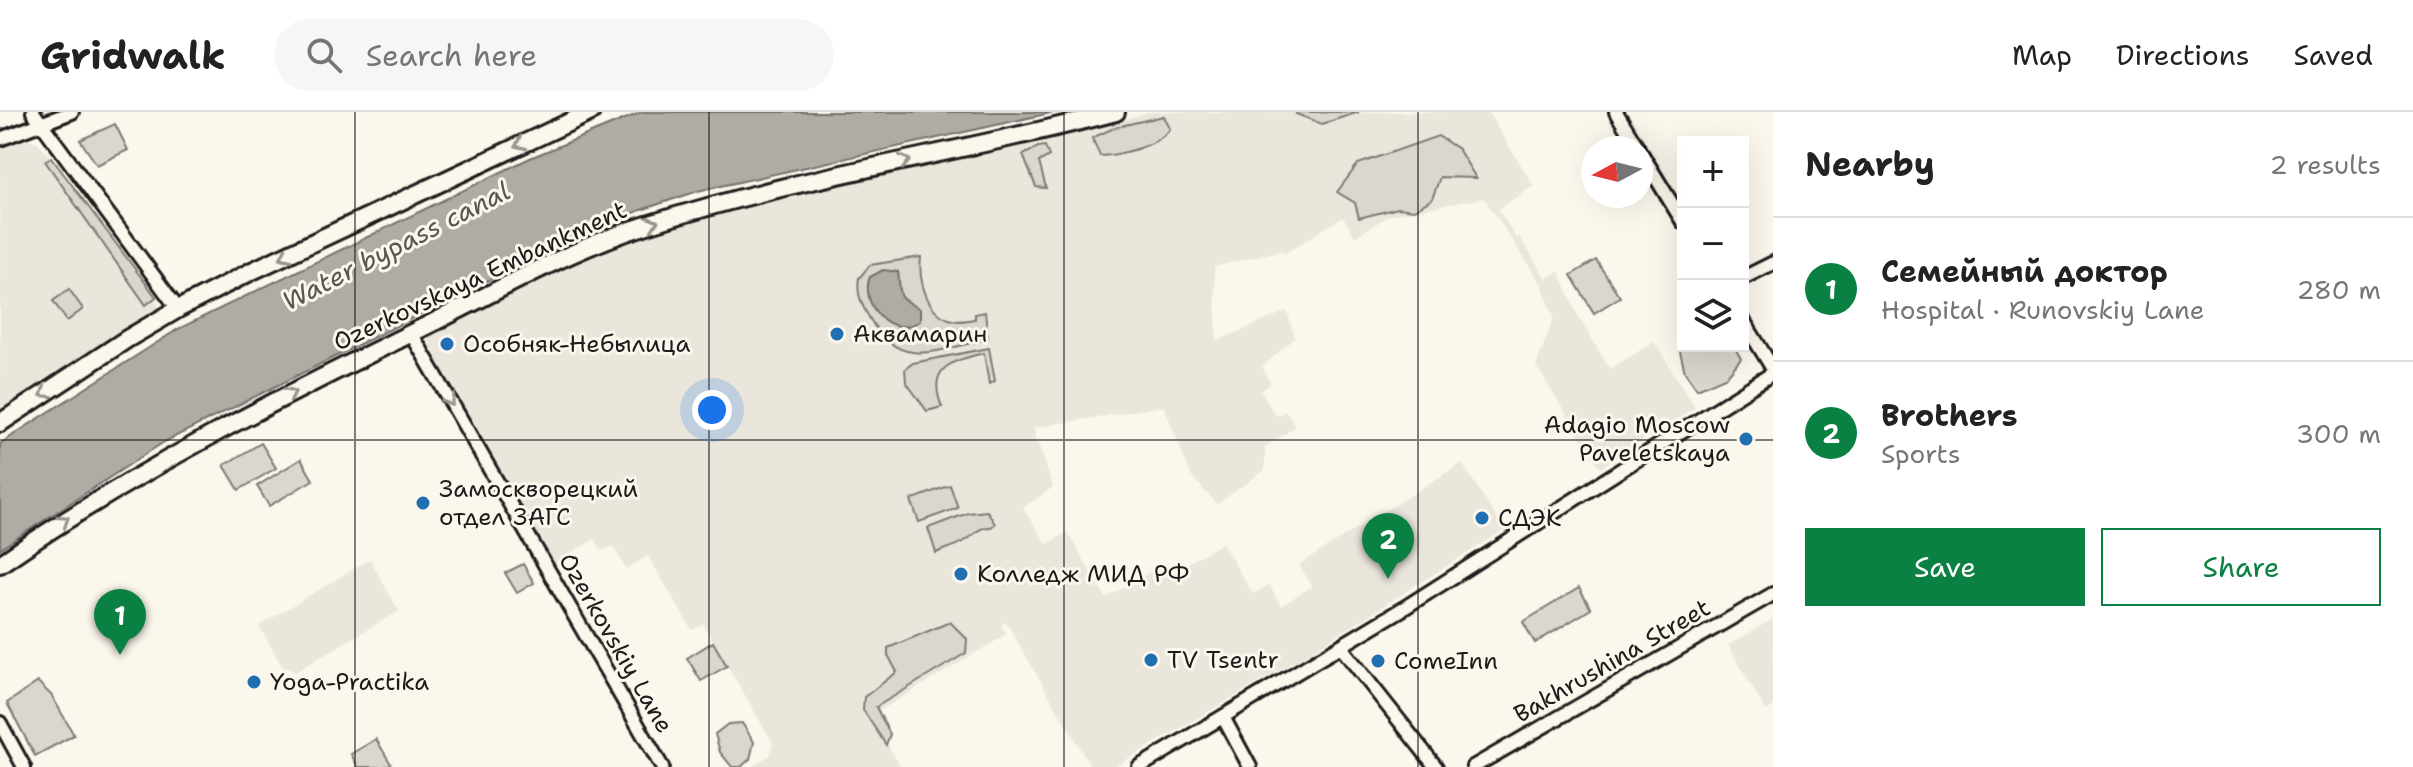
<!DOCTYPE html>
<html lang="en">
<head>
<meta charset="utf-8">
<style>
  :root { --surface:#fff; --page:#f6f6f6; --text:#222; --muted:#767676; --line:#e0e0e0; --accent:#0b8043 }
  body { margin:0; font-family:"Shantell Sans",sans-serif; background:var(--page); color:var(--text) }
  .controls { position:absolute; right:24px; top:24px; display:grid; overflow:hidden; border-radius:0px; box-shadow:0 8px 32px #0002 }
  .controls button { width:72px; height:72px; display:grid; place-items:center; padding:0; border:0; border-bottom:2px solid var(--line); background:var(--surface); color:var(--text); font:40px sans-serif }
  .compass { position:absolute; left:1581px; top:24px; width:72px; height:72px; border-radius:50%; background:var(--surface); box-shadow:0 8px 32px #0002; rotate:263deg }
  .you { position:absolute; left:712px; top:298px; width:28px; height:28px; margin:-20px; border:6px solid #fff; border-radius:50%; background:#1a73e8; box-shadow:0 0 0 12px #1a73e833 }
  .badge { display:grid; place-items:center; width:52px; height:52px; border-radius:50%; background:var(--accent); color:#fff; font-size:26px; font-weight:700 }
  .pin { position:absolute; translate:-50% -66px; filter:drop-shadow(0 2px 4px #0008) }
  .pin::after { content:''; position:absolute; top:42px; width:28px; height:24px; background:inherit; clip-path:polygon(0 0,100% 0,50% 100%) }
  .list { margin:0; padding:0; list-style:none }
  h2 { display:flex; justify-content:space-between; align-items:center; height:104px; margin:0; padding:0 32px; font-size:34px }
  h2 small { font-size:26px; font-weight:400; color:var(--muted) }
  .list li { display:grid; grid-template-columns:52px 1fr auto; gap:24px; align-items:center; box-sizing:border-box; height:144px; padding:0 32px; border-top:2px solid var(--line) }
  .list b { display:block; font-size:30px; white-space:nowrap }
  .list p { margin:0; font-size:26px; white-space:nowrap; color:var(--muted) }
  .list em { font-size:26px; font-style:normal; color:var(--muted) }
  .actions { display:flex; gap:16px; padding:24px 32px }
  .actions a { flex:1; padding:18px 0; border:2px solid var(--accent); border-radius:0px; text-align:center; font-size:28px; color:var(--accent) }
  .actions .main { background:var(--accent); color:#fff }
  .icon { flex:none; width:44px; height:44px; fill:none; stroke:currentColor; stroke-width:2; stroke-linecap:round; stroke-linejoin:round }
  .map { position:relative; flex:none; width:1773px; height:655px; overflow:hidden }
  header { display:flex; align-items:center; gap:48px; box-sizing:border-box; height:112px; padding:0 40px; background:var(--surface); border-bottom:2px solid var(--line) }
  header strong { font-size:38px }
  nav { display:flex; gap:44px; margin-inline-start:auto; font-size:28px }
  .search { width:560px; height:72px; background:var(--page); display:flex; align-items:center; gap:20px; box-sizing:border-box; padding:0 28px; border-radius:44px; color:var(--muted); font-size:30px }
  main { display:flex }
  aside { flex:1; background:var(--surface) }
  .map>svg:first-child { display:block }
  .built { fill:#eae6dc }
  .green { fill:#dad7ce; stroke:#7b7a75; stroke-width:2; fill-rule:evenodd }
  .water { fill:#afaca5; stroke:#74726e; stroke-width:2 }
  .lines { fill:none; stroke-linecap:round; stroke-linejoin:round }
  .minor-casing { stroke:#1c1c1c; stroke-width:18 }
  .tertiary-casing { stroke:#1c1c1c; stroke-width:22 }
  .minor { stroke:#fbf7ec; stroke-width:12 }
  .tertiary { stroke:#fbf7ec; stroke-width:16 }
  .oneway { stroke:#97948e }
  .grid { fill:none; stroke:#1c1c1c; stroke-width:2; stroke-opacity:0.55 }
  .poi-dot { fill:#1f6fb2; stroke:#fbf7ec; stroke-width:3 }
  .labels { text-anchor:middle; stroke-width:6; stroke-linejoin:round; paint-order:stroke }
  .street-label { font-size:24px; fill:#1c1c1c; stroke:#fbf7ec }
  .poi-label { font-size:24px; fill:#1c1c1c; stroke:#fbf7ec; text-anchor:start }
  .water-label { font-size:26px; font-style:italic; fill:#575653; stroke:#fbf7ec }
</style>
</head>
<body>
<header>
<strong>Gridwalk</strong>
<div class="search"><svg class="icon" aria-label="search" viewBox="0 0 24 24"><circle cx="10" cy="10" r="6"/><path d="M15 15l6 6"/></svg>Search here</div>
<nav><a>Map</a><a>Directions</a><a>Saved</a></nav>
</header>
<main>
<div class="map">
<svg width="1773" height="655" viewBox="0 0 1773 655">
  <rect width="100%" height="100%" fill="#fbf7ec"/>
  <filter id="ink" filterUnits="userSpaceOnUse"><feTurbulence type="fractalNoise" baseFrequency=".0125" numOctaves="2"/><feDisplacementMap in="SourceGraphic" scale="16" xChannelSelector="R" yChannelSelector="G"/><feConvolveMatrix kernelMatrix="1 2 1 2 8 2 1 2 1" color-interpolation-filters="sRGB"/></filter>
  <g filter="url(#ink)">
    <g class="built">
      <polygon points="1150,0 1488,0 1534,74 1498,97 1516,126 1519,124 1546,167 1559,159 1579,206 1610,257 1654,230 1695,295 1600,356 1536,254 1554,205 1542,173 1484,86 1390,103 1355,125 1343,105 1284,142 1282,138 1214,155 1217,229 1287,199 1295,226 1262,255 1271,272 1261,279 1276,304 1286,299 1295,315 1265,335 1265,358 1217,392 1191,364 1164,294 1033,316 1053,375 1023,396 1047,432 1067,420 1106,486 1164,452 1170,461 1222,431 1253,482 1269,473 1281,494 1312,474 1299,453 1462,351 1504,418 1307,542 1114,655 1091,655 1006,510 1001,513 1007,522 871,604 901,655 751,655 770,643 773,631 703,512 692,518 648,444 626,457 613,434 602,439 595,427 553,452 428,237 429,221 467,199 472,201 486,194 487,190 512,177 515,180 615,133 687,105 936,51 939,46 975,38 979,41 1038,28 1041,24 1079,15 1083,19"/>
      <polygon points="27,27 37,30 51,45 156,185 158,195 0,300 0,37"/>
      <polygon points="370,447 399,499 295,560 282,554 259,514"/>
      <polygon points="1773,507 1773,595 1766,599 1728,533"/>
    </g>
    <g class="green">
      <polygon points="1297,0 1359,0 1322,12 1296,2"/>
      <path d="M 1164,4 L 1170,17 C 1158,34 1121,43 1100,44 L 1092,26 L 1116,15 Z"/>
      <polygon points="115,12 128,38 97,53 80,28"/>
      <polygon points="1438,24 1458,37 1476,66 1440,65 1432,87 1414,98 1398,96 1359,106 1355,91 1337,80 1358,52"/>
      <polygon points="1045,34 1049,44 1039,50 1046,76 1036,75 1023,43 1038,35"/>
      <polygon points="51,45 156,185 146,193 45,49"/>
      <path d="M 921,145 C 918,167 926,199 949,207 C 958,211 967,208 975,207 L 975,202 L 985,200 L 988,227 C 940,237 900,260 870,207 C 862,194 856,181 859,166 L 870,153 ZM 883,159 L 898,160 L 900,184 L 904,190 L 912,193 L 914,213 L 900,216 C 885,202 861,188 870,165 Z"/>
      <polygon points="1596,148 1620,185 1594,201 1571,163"/>
      <polygon points="69,177 83,197 67,209 53,189"/>
      <polygon points="1683,234 1734,234 1741,247 1727,264 1697,277 1685,260 1679,236"/>
      <path d="M 989,236 L 995,269 L 989,272 L 984,241 C 952,249 926,255 942,295 L 927,299 L 906,270 L 905,257 L 913,251 Z"/>
      <polygon points="261,331 276,356 239,378 224,353"/>
      <polygon points="301,347 313,368 269,394 257,374"/>
      <polygon points="950,373 958,396 919,410 911,388"/>
      <path d="M 987,399 L 995,412 L 991,415 C 979,415 977,420 968,427 C 959,433 945,437 936,441 L 928,416 L 968,401 Z"/>
      <polygon points="523,452 534,471 517,481 505,461"/>
      <polygon points="1579,476 1591,497 1535,531 1523,510"/>
      <polygon points="950,510 967,527 966,541 876,595 890,622 886,633 863,598 864,585 897,560 888,543 888,536"/>
      <polygon points="713,530 727,554 701,569 687,546"/>
      <polygon points="38,570 52,584 74,623 35,644 7,591"/>
      <polygon points="742,611 754,630 750,647 741,655 732,655 720,640 715,622 728,612"/>
      <polygon points="376,627 391,652 385,655 358,655 351,642"/>
    </g>
    <g class="water">
      <polygon points="642,0 1055,0 698,79 641,98 581,122 164,330 0,437 0,332 16,321 178,217 530,46"/>
      <path d="M 883,158 L 898,160 C 902,188 895,182 920,197 L 920,209 C 891,228 859,192 870,165 Z"/>
    </g>
    <g class="lines">
      <defs>
        <g id="minor">
          <polyline points="33,0 178,197"/>
          <polyline points="1616,0 1638,36"/>
          <polyline points="0,27 72,0"/>
          <polyline points="1641,41 1683,110"/>
          <polyline points="1743,166 1773,151"/>
          <polyline points="1743,208 1773,257"/>
          <polyline points="411,221 662,655"/>
          <polyline points="1341,535 1436,655"/>
          <polyline points="1223,605 1250,655"/>
          <polyline points="0,611 24,655"/>
          <polyline points="1139,655 1404,496 1773,261"/>
          <polyline points="1473,655 1773,482"/>
        </g>
        <g id="tertiary">
          <polyline points="0,311 127,227 178,197 252,159 591,0"/>
          <path d="M 0,452 C 134,359 279,286 426,214 C 498,179 570,137 647,113 C 800,64 961,41 1116,0"/>
        </g>
      </defs>
      <use href="#minor" class="minor-casing"/>
      <use href="#tertiary" class="tertiary-casing"/>
      <use href="#minor" class="minor"/>
      <use href="#tertiary" class="tertiary"/>
    </g>
    <defs><path id="oneway-chevron" d="M-2-3.5L2.5 0L-2 3.5" fill="none" stroke-width="1.6" stroke-linecap="round" stroke-linejoin="round" transform="scale(2)"/></defs>
    <g class="oneway">
      <use href="#oneway-chevron" transform="translate(520 32) rotate(155)"/>
      <use href="#oneway-chevron" transform="translate(905 49) rotate(-13)"/>
      <use href="#oneway-chevron" transform="translate(653 111) rotate(-18)"/>
      <use href="#oneway-chevron" transform="translate(285 144) rotate(155)"/>
      <use href="#oneway-chevron" transform="translate(45 281) rotate(147)"/>
      <use href="#oneway-chevron" transform="translate(291 281) rotate(-27)"/>
      <use href="#oneway-chevron" transform="translate(450 289) rotate(60)"/>
      <use href="#oneway-chevron" transform="translate(64 408) rotate(-33)"/>
    </g>
  </g>
  <path class="grid" d="M 355,0 L 355,655M 709,0 L 709,655M 1064,0 L 1064,655M 1418,0 L 1418,655M 0,328 L 1773,328"/>
  <g class="poi-dot">
    <circle cx="837" cy="222" r="8"/>
    <circle cx="447" cy="232" r="8"/>
    <circle cx="1746" cy="327" r="8"/>
    <circle cx="423" cy="391" r="8"/>
    <circle cx="1482" cy="406" r="8"/>
    <circle cx="961" cy="462" r="8"/>
    <circle cx="1151" cy="548" r="8"/>
    <circle cx="1378" cy="549" r="8"/>
    <circle cx="254" cy="570" r="8"/>
  </g>
  <g class="labels">
    <g class="street-label">
      <text transform="translate(480 164) rotate(-25)" y="8">Ozerkovskaya Embankment</text>
      <text transform="translate(616 531) rotate(60)" y="8">Ozerkovskiy Lane</text>
      <text transform="translate(1612 549) rotate(-30)" y="8">Bakhrushina Street</text>
    </g>
    <g class="poi-label">
      <text x="853" y="230">Аквамарин</text>
      <text x="463" y="240">Особняк-Небылица</text>
      <text x="1730" y="321" text-anchor="end">Adagio Moscow<tspan x="1730" dy="28">Paveletskaya</tspan></text>
      <text x="439" y="385">Замоскворецкий<tspan x="439" dy="28">отдел ЗАГС</tspan></text>
      <text x="1498" y="414">СДЭК</text>
      <text x="977" y="470">Колледж МИД РФ</text>
      <text x="1167" y="556">TV Tsentr</text>
      <text x="1394" y="557">ComeInn</text>
      <text x="270" y="578">Yoga-Practika</text>
    </g>
    <g class="water-label">
      <text transform="translate(396 134) rotate(-27)" y="9">Water bypass canal</text>
    </g>
  </g>
</svg>
<div class="controls">
<button>+</button>
<button>−</button>
<button><svg class="icon" aria-label="layers" viewBox="0 0 24 24"><path d="M12 4l9 5-9 5-9-5zM3 14l9 5 9-5"/></svg></button>
</div>
<svg class="compass" viewBox="-18 -18 36 36"><path d="M0-13l5 13h-10z" fill="#e53935"/><path d="M0 13l5-13h-10z" fill="#767676"/></svg>
<div class="you"></div>
<div class="pin badge" style="left:120px;top:543px">1</div>
<div class="pin badge" style="left:1388px;top:467px">2</div>
</div>
<aside>
<h2>Nearby<small>2 results</small></h2>
<ul class="list">
<li><span class="badge">1</span><div><b>Семейный доктор</b><p>Hospital · Runovskiy Lane</p></div><em>280 m</em></li>
<li><span class="badge">2</span><div><b>Brothers</b><p>Sports</p></div><em>300 m</em></li>
</ul>
<div class="actions"><a class="main">Save</a><a>Share</a></div>
</aside>
</main>
</body>
</html>
